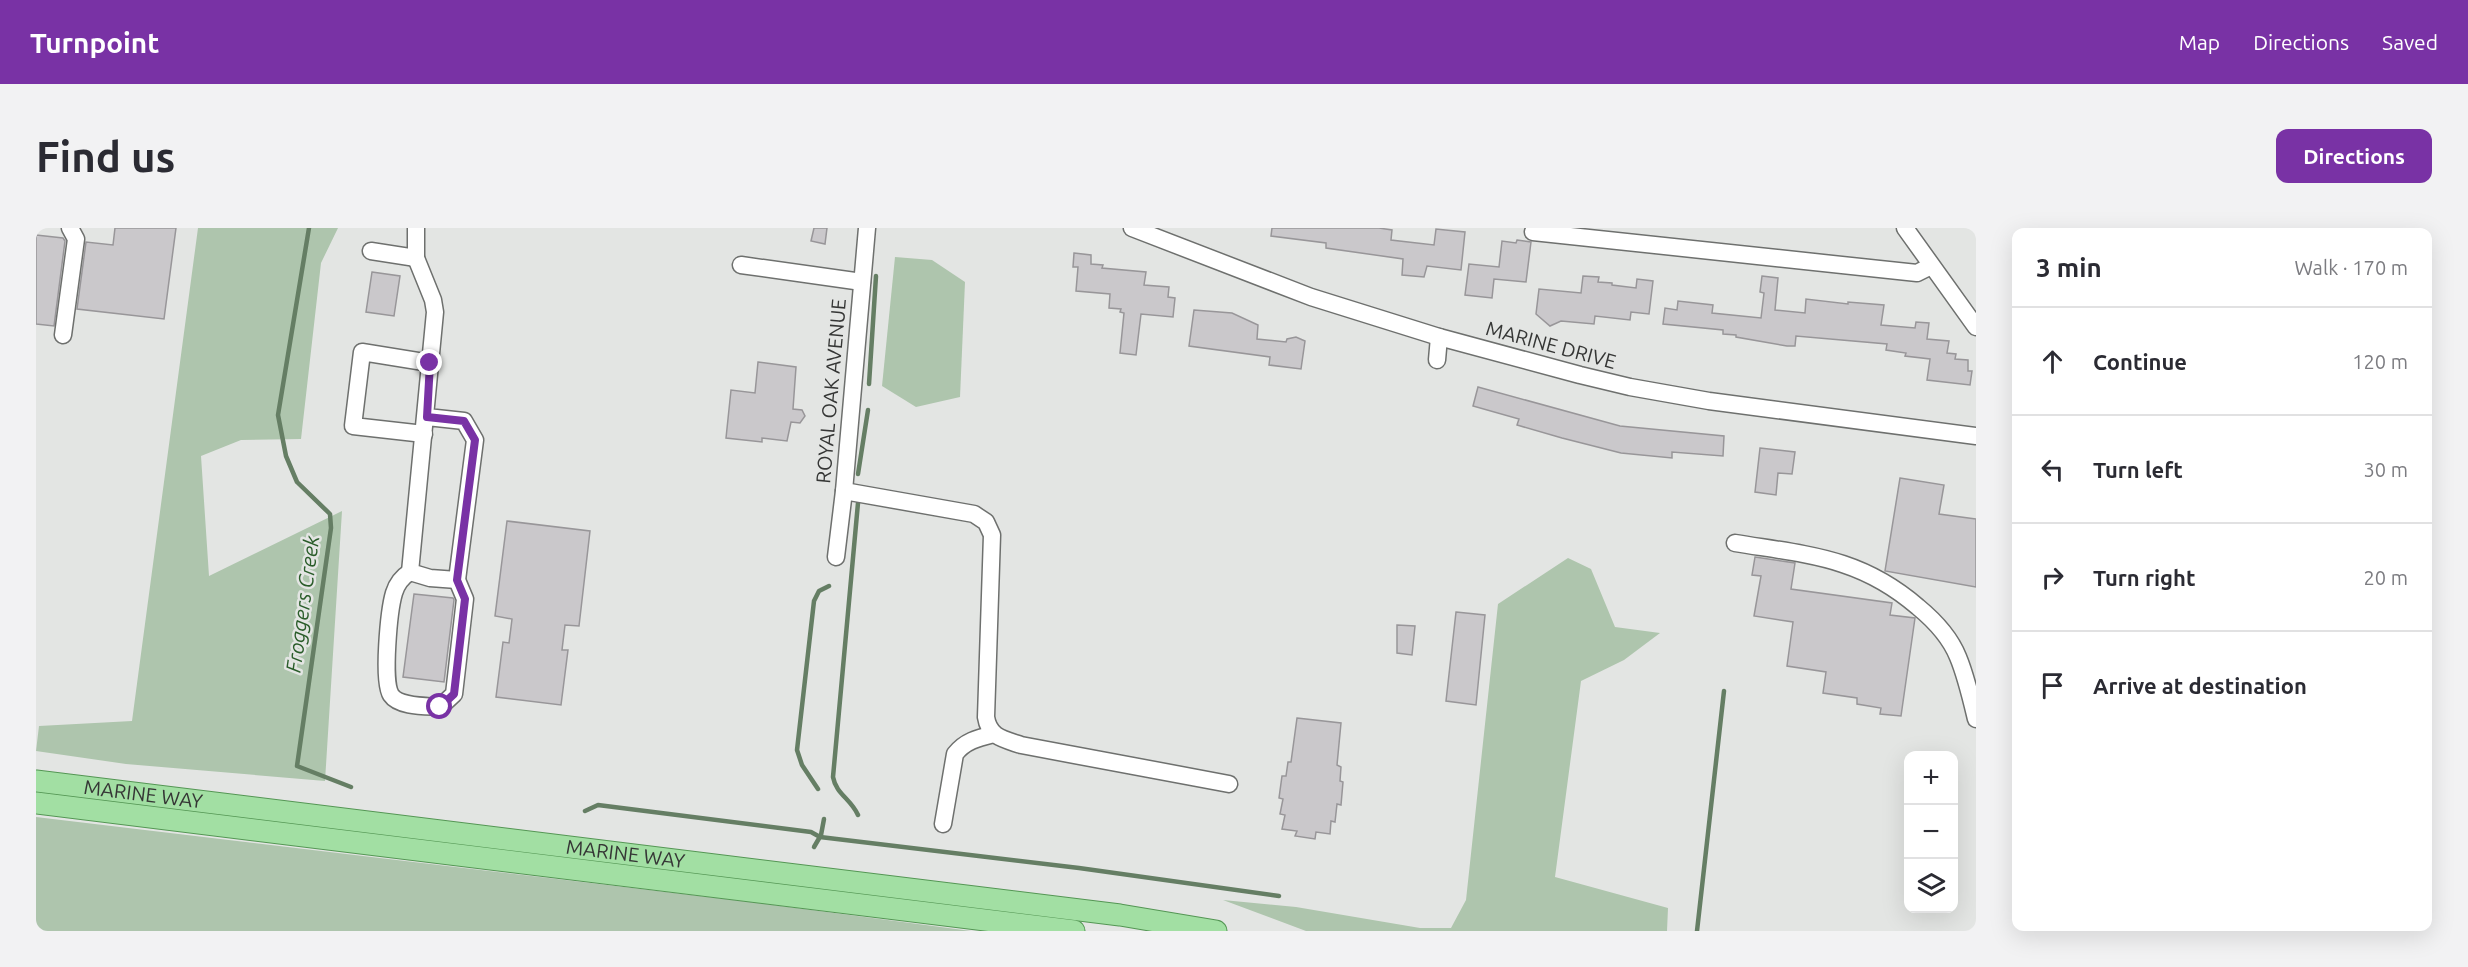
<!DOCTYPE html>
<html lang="en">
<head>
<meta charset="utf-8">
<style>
  :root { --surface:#fff; --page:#f2f2f3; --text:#2b2b33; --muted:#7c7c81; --line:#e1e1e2; --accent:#7932a5 }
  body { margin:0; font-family:Ubuntu,sans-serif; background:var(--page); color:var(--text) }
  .controls { position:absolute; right:18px; bottom:18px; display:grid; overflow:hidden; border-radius:12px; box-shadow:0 6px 24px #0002 }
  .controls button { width:54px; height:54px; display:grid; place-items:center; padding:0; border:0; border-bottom:2px solid var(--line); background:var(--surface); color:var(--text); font:30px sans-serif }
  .stop { position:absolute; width:18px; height:18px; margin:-14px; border:4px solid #7932a5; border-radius:50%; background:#fff }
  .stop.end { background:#7932a5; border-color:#fff; box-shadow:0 2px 6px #0008 }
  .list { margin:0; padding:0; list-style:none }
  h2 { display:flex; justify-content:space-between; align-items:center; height:78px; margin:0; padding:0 24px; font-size:26px }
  h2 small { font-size:20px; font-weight:400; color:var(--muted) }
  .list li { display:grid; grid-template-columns:39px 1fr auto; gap:18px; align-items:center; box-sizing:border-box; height:108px; padding:0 24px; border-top:2px solid var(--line) }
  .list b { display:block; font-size:22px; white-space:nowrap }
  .list em { font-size:20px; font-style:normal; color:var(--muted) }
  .icon { flex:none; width:33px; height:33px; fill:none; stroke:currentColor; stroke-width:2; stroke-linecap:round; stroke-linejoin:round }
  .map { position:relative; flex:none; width:1940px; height:703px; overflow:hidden; border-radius:12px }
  header { display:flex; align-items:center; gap:36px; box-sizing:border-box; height:84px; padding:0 30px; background:var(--accent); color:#fff }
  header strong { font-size:28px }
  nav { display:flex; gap:33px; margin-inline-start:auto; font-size:21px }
  .intro { display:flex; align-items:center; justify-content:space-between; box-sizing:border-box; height:144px; padding:0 36px }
  h1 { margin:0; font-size:42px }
  .button { padding:15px 27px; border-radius:12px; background:var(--accent); color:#fff; font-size:21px; font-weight:700 }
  main { display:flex; gap:36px; padding:0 36px }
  aside { flex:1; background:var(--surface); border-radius:12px; box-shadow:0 6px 24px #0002 }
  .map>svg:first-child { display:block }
  .green { fill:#aec5ad }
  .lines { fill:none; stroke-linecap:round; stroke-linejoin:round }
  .stream { stroke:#657e64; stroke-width:4.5 }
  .building { fill:#cac8cb; stroke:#989699; stroke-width:1.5 }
  .minor-casing { stroke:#6e706e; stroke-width:19 }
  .major-casing { stroke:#549654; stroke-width:23 }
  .minor { stroke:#fff; stroke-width:16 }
  .major { stroke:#a2dfa3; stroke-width:21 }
  .route { stroke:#7932a5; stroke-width:8 }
  .labels { text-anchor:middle; stroke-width:5; stroke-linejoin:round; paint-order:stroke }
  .street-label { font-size:20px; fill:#353635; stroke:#e3e5e3 }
  .water-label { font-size:21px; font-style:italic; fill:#2a5d2a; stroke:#e3e5e3 }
</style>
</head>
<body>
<header>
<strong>Turnpoint</strong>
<nav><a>Map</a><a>Directions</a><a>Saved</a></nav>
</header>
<div class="intro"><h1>Find us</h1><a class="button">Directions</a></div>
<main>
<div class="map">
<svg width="1940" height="703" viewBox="0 0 1940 703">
  <rect width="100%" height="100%" fill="#e3e5e3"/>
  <g class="green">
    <polygon points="162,0 302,0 285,35 265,211 205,212 165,228 173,348 306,283 289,553 90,536 0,523 3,498 96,493"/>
    <polygon points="859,29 896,32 929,54 924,169 880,179 846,158"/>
    <polygon points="1532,330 1555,341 1579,399 1624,405 1588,432 1545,453 1519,649 1632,680 1631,703 1270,703 1187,672 1260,679 1384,700 1415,700 1430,672 1462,376"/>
    <polygon points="0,589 723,675 935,703 0,703"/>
  </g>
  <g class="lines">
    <g class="stream">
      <polyline points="273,0 242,187 250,228 261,254 294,286 295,300 261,538 315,559"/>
      <polyline points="833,156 840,48"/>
      <polyline points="822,246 832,182"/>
      <path d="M 822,275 L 797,549 C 800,566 815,571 822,587"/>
      <polyline points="782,561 766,537 761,522 778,373 783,363 793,358"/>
      <polyline points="549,583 562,577 775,604 784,609 1043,640 1243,668"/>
      <polyline points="778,619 785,607 788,591"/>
      <polyline points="1661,703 1688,463"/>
    </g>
  </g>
  <g class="building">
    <polygon points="79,0 140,0 128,91 41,81 50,14 77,17"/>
    <polygon points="778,0 791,0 789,16 775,13"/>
    <polygon points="1236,0 1343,0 1356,2 1355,12 1398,17 1400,1 1429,4 1425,42 1391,38 1388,49 1366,47 1367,31 1290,20 1290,15 1235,8"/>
    <polygon points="0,7 27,10 29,13 18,98 0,96"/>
    <polygon points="1481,12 1495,14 1490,54 1458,51 1456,70 1429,67 1433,36 1463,39 1466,13 1480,15"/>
    <polygon points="1038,25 1055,27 1055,36 1067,37 1066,40 1110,44 1108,57 1133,59 1132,69 1139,70 1137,89 1105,86 1100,127 1084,125 1088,85 1084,84 1085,81 1073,80 1074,66 1040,63 1042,39 1037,39"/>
    <polygon points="336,44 364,48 358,88 330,84"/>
    <polygon points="1547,48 1563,49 1562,54 1576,55 1576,57 1600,60 1601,51 1617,53 1613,86 1595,84 1594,92 1559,88 1558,96 1525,93 1514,98 1500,86 1503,61 1545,65"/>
    <polygon points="1726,48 1742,50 1739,82 1769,85 1770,71 1812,76 1812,74 1848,77 1845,97 1879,100 1880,94 1893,95 1891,111 1913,113 1911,125 1920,126 1919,131 1932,132 1932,143 1936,143 1934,157 1891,152 1894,131 1869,128 1870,125 1850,122 1851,116 1760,108 1759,118 1751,118 1700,109 1700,107 1687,106 1687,102 1627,96 1629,80 1641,82 1642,73 1677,77 1676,85 1725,90 1728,65 1724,64"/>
    <polygon points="1158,82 1196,85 1222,97 1221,111 1250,114 1251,111 1260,109 1269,113 1265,141 1233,137 1234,129 1153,118"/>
    <polygon points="722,134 760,139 757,181 766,182 769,188 764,195 755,194 751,213 726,210 726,214 690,210 695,162 719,165"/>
    <polygon points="1442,159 1584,198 1688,208 1687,228 1636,224 1636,230 1585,225 1526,210 1481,197 1483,191 1437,178"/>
    <polygon points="1724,220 1759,224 1756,246 1742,245 1740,267 1719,264"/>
    <polygon points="1864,250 1908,257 1903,286 1940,291 1940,359 1849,343"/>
    <polygon points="471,293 554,303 543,398 529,397 526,422 532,422 525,477 460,469 467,414 473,415 476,391 459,388"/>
    <polygon points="1719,329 1759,335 1755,361 1856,375 1854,387 1879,390 1865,488 1844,486 1845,480 1821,476 1821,470 1787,465 1790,444 1751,438 1757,394 1718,388 1725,348 1716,347"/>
    <polygon points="378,366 417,370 418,372 408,454 367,449"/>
    <polygon points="1420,384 1449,387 1440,477 1410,473"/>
    <polygon points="1361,397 1379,398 1376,427 1361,425"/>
    <polygon points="1261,490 1305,495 1301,537 1305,539 1304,553 1307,554 1305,577 1301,576 1299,594 1295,593 1294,606 1280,604 1279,611 1259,608 1261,603 1246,601 1249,587 1244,586 1247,571 1243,570 1246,548 1250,548 1252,534 1255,534"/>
  </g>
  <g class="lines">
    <defs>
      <g id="minor">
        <polyline points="380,0 380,30 397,72 399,84 374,344 394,350 421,352 439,212 428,193 391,189"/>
        <polyline points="1096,0 1275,69 1403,109 1544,147 1594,159 1673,173 1940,208"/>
        <polyline points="1869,0 1940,99"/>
        <polyline points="1497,4 1881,45 1895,38"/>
        <polyline points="335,23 380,30"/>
        <polyline points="705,37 826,54"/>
        <polyline points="27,107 40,11 34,0"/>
        <polyline points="1401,132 1403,109"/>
        <polyline points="388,206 317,198 326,124 394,135"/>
        <path d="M 808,263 L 938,286 L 950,294 L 956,307 L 950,489 C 953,509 967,511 985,517 L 1193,556"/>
        <path d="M 1699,315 C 1772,327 1824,329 1882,379 C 1899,393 1914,409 1922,429 C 1930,448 1935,470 1940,491"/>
        <polyline points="800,329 808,263 831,0"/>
        <path d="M 374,344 C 366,349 361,355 358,365 C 353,382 346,453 355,467 C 363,479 390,478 404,479 L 418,466 L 429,371 L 421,352"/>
        <path d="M 907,596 L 919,526 C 929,513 942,510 958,506"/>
      </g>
      <g id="major">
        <path id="s1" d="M 0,553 L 1084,687 L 1180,703"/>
        <polyline points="0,575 1038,703"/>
      </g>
    </defs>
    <use href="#minor" class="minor-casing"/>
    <use href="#major" class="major-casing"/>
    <use href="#minor" class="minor"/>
    <use href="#major" class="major"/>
  </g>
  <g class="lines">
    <polyline class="route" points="394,135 391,189 428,193 439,212 421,352 429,371 418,466 404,479"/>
  </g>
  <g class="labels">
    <g class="street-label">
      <text transform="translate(1515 117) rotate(15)" y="7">MARINE DRIVE</text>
      <text transform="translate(795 163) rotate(-85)" y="7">ROYAL OAK AVENUE</text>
      <text dy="7" stroke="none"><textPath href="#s1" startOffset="108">MARINE WAY</textPath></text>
      <text dy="7" stroke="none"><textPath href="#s1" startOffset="594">MARINE WAY</textPath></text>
    </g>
    <g class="water-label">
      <text transform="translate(267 376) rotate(-82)" y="7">Froggers Creek</text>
    </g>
  </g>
</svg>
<div class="controls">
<button>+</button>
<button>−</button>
<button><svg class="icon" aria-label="layers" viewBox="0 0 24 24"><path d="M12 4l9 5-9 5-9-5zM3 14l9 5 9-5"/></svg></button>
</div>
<div class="stop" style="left:404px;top:479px"></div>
<div class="stop end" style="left:394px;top:135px"></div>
</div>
<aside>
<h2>3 min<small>Walk · 170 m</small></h2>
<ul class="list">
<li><svg class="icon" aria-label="ahead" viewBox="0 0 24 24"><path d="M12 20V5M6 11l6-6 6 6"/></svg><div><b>Continue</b></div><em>120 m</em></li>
<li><svg class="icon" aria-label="left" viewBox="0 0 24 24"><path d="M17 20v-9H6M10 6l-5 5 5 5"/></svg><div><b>Turn left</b></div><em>30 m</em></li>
<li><svg class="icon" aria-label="right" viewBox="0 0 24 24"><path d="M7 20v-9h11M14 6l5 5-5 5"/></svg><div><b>Turn right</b></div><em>20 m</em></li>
<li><svg class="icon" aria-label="arrive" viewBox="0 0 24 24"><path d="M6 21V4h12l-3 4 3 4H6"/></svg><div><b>Arrive at destination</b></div></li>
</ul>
</aside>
</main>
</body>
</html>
